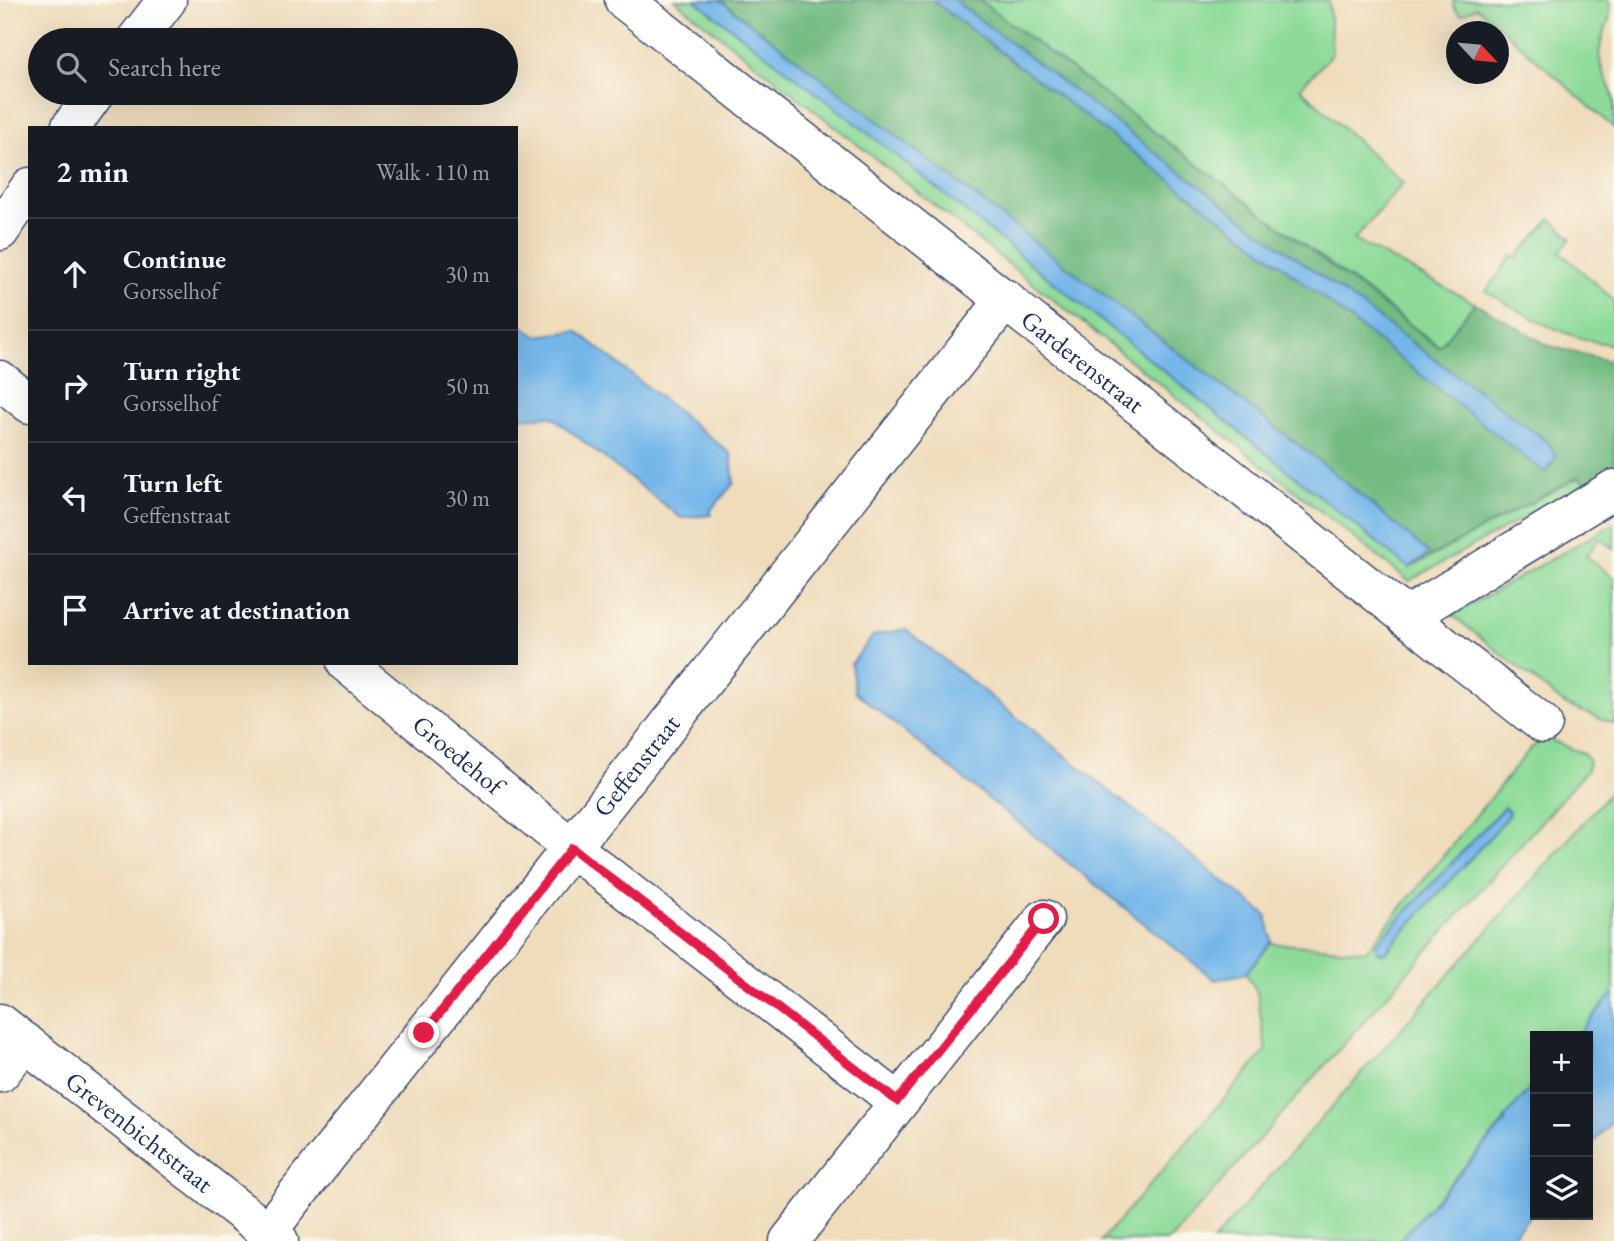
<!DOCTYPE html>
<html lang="en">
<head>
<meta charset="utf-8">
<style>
  :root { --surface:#171b24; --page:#242831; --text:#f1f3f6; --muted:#9ea1a6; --line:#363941 }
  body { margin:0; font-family:"EB Garamond",serif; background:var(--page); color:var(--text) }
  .controls { position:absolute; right:21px; bottom:21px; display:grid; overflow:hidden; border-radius:0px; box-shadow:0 7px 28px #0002 }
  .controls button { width:63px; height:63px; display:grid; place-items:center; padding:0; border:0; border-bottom:2px solid var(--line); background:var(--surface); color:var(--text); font:35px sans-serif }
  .compass { position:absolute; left:1446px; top:21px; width:63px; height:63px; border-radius:50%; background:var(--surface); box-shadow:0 7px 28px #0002; rotate:116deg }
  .stop { position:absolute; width:21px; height:21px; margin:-16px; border:5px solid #e11d48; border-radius:50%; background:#fff }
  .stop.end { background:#e11d48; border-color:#fff; box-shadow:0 2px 7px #0008 }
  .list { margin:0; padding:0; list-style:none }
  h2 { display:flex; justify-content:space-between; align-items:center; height:91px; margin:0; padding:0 28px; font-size:30px }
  h2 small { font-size:23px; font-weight:400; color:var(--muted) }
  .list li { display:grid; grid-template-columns:46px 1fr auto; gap:21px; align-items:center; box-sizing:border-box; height:112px; padding:0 28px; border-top:2px solid var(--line) }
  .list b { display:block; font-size:26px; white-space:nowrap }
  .list p { margin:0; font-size:23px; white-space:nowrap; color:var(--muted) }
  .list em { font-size:23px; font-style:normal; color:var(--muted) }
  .icon { flex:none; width:38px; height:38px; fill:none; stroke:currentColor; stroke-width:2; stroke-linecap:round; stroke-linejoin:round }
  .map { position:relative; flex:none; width:1614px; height:1241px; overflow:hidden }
  .search { position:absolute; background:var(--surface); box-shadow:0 7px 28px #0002; left:28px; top:28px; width:490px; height:77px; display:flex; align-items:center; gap:18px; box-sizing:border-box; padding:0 24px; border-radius:38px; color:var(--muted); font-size:26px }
  .panel { position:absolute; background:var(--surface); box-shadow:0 7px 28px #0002; left:28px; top:126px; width:490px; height:539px; border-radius:0px }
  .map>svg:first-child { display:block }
  .green { fill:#8edb99; stroke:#54857c; stroke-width:2; fill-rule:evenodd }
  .forest { fill:#72bb81; stroke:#467570; stroke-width:2 }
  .water { fill:#76b7ea; stroke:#4873a4; stroke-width:2 }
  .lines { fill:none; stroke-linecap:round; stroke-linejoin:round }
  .minor-casing { stroke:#3b496c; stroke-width:41 }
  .minor { stroke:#fff; stroke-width:38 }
  .route { stroke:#e11d48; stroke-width:9 }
  .labels { text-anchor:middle; stroke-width:5; stroke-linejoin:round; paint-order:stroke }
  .street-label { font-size:26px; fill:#1b2f5e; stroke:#fbf7ec }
</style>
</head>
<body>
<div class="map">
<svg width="1614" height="1241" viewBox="0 0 1614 1241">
  <rect width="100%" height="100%" fill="#fbf7ec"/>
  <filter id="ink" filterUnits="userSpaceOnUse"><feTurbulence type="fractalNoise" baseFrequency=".0143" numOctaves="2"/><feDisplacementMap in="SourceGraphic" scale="14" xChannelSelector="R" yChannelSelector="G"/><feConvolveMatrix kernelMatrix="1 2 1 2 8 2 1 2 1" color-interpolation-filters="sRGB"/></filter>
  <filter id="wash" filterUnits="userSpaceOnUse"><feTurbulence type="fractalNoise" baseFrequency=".00686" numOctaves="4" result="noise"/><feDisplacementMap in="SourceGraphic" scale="28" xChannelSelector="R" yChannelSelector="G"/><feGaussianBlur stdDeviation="1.57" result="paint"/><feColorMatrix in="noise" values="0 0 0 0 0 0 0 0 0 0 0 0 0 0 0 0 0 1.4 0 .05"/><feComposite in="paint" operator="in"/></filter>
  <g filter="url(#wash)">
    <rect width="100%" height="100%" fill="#efdcbb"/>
    <g class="green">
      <polygon points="675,0 695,0 853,121 1409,568 1579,477 1586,483 1409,581"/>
      <polygon points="979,0 1329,0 1332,54 1300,88 1403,183 1354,240 1475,303 1440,347"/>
      <path d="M 1453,0 L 1609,0 C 1614,22 1602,28 1600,49 C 1597,70 1611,83 1614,101 C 1614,109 1614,120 1614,128 L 1477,7 L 1461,15 L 1454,8 Z"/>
      <path d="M 1551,219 L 1571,238 L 1560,252 L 1614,300 L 1614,345 C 1565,339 1527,316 1486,291 L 1512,256 L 1516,258 Z"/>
      <polygon points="1614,524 1614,550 1600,538 1586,556 1614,578 1614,724 1566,705 1452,615"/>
      <path d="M 1546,738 L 1584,754 L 1589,761 L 1587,770 L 1169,1241 L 1101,1241 L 1266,1051 L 1257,992 L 1246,973 L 1268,943 L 1366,951 L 1531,748 ZM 1504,807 L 1508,817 L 1386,952 L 1380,954 L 1376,944 Z"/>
      <polygon points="1614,788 1614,992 1576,1036 1535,1036 1535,1083 1505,1118 1506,1120 1399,1241 1213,1241"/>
    </g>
    <polygon class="forest" points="720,0 932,0 1248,239 1546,472 1556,458 1549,443 1254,227 954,0 979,0 1439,347 1475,303 1549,346 1614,362 1614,467 1586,483 1578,477 1409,568 1428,553 1331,470"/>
    <g class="water">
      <polygon points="695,0 720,0 1331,470 1429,553 1409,568 853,121"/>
      <polygon points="932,0 954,0 1254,227 1549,443 1556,458 1545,472 1530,461 1248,239"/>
      <polygon points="516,321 536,336 577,331 731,454 734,483 711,510 711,515 681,518 551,416 516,418"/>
      <polygon points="905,629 1266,915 1272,941 1246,973 1215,980 855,692 851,664 873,636"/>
      <polygon points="1504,807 1509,812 1508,817 1385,952 1377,952 1376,944"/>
      <polygon points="1614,992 1614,1119 1588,1149 1588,1036 1576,1036"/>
      <polygon points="1535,1083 1535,1210 1508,1241 1399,1241 1506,1121 1504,1119"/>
    </g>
  </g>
  <g filter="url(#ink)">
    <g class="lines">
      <defs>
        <g id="minor">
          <path id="s1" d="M 624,0 L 1543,724"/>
          <polyline points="136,40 167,0"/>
          <polyline points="70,128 95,93"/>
          <polyline points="0,231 30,187"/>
          <polyline points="0,380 30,404"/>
          <polyline points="1406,617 1614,489"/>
          <path id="s2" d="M 346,663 L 572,848 L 897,1101"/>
          <path id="s3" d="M 0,1023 L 279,1241"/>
          <polyline points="0,1073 25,1042"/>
          <path id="s4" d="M 267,1232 L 1006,299"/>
          <polyline points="789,1241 1044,919"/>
        </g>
      </defs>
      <use href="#minor" class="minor-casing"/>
      <use href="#minor" class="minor"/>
    </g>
  </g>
  <g class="lines" filter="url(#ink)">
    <polyline class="route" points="424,1033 572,848 897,1101 1044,919"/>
  </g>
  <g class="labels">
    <g class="street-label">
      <text dy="9" stroke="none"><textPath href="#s1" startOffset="584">Garderenstraat</textPath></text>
      <text dy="9" stroke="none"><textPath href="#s2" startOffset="145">Groedehof</textPath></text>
      <text dy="9" stroke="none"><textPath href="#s4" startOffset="595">Geffenstraat</textPath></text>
      <text dy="9" stroke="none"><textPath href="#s3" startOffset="177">Grevenbichtstraat</textPath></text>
    </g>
  </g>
</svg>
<div class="controls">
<button>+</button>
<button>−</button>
<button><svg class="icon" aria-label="layers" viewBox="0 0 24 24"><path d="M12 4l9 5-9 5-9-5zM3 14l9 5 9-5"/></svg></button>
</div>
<svg class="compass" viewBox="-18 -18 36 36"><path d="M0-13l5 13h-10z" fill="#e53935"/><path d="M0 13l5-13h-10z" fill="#9ea1a6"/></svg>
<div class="stop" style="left:1044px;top:919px"></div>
<div class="stop end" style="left:424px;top:1033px"></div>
<div class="search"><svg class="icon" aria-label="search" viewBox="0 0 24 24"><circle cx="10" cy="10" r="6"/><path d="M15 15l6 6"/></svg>Search here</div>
<section class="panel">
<h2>2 min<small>Walk · 110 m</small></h2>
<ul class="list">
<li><svg class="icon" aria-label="ahead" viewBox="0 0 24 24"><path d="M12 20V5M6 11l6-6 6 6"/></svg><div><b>Continue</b><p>Gorsselhof</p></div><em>30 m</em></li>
<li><svg class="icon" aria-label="right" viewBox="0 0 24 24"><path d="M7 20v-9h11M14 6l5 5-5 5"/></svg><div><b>Turn right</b><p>Gorsselhof</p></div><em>50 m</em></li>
<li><svg class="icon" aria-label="left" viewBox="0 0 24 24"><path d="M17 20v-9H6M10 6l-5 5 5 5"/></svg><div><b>Turn left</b><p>Geffenstraat</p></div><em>30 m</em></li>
<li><svg class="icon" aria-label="arrive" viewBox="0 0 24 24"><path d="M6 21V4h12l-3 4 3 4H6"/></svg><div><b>Arrive at destination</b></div></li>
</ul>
</section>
</div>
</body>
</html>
